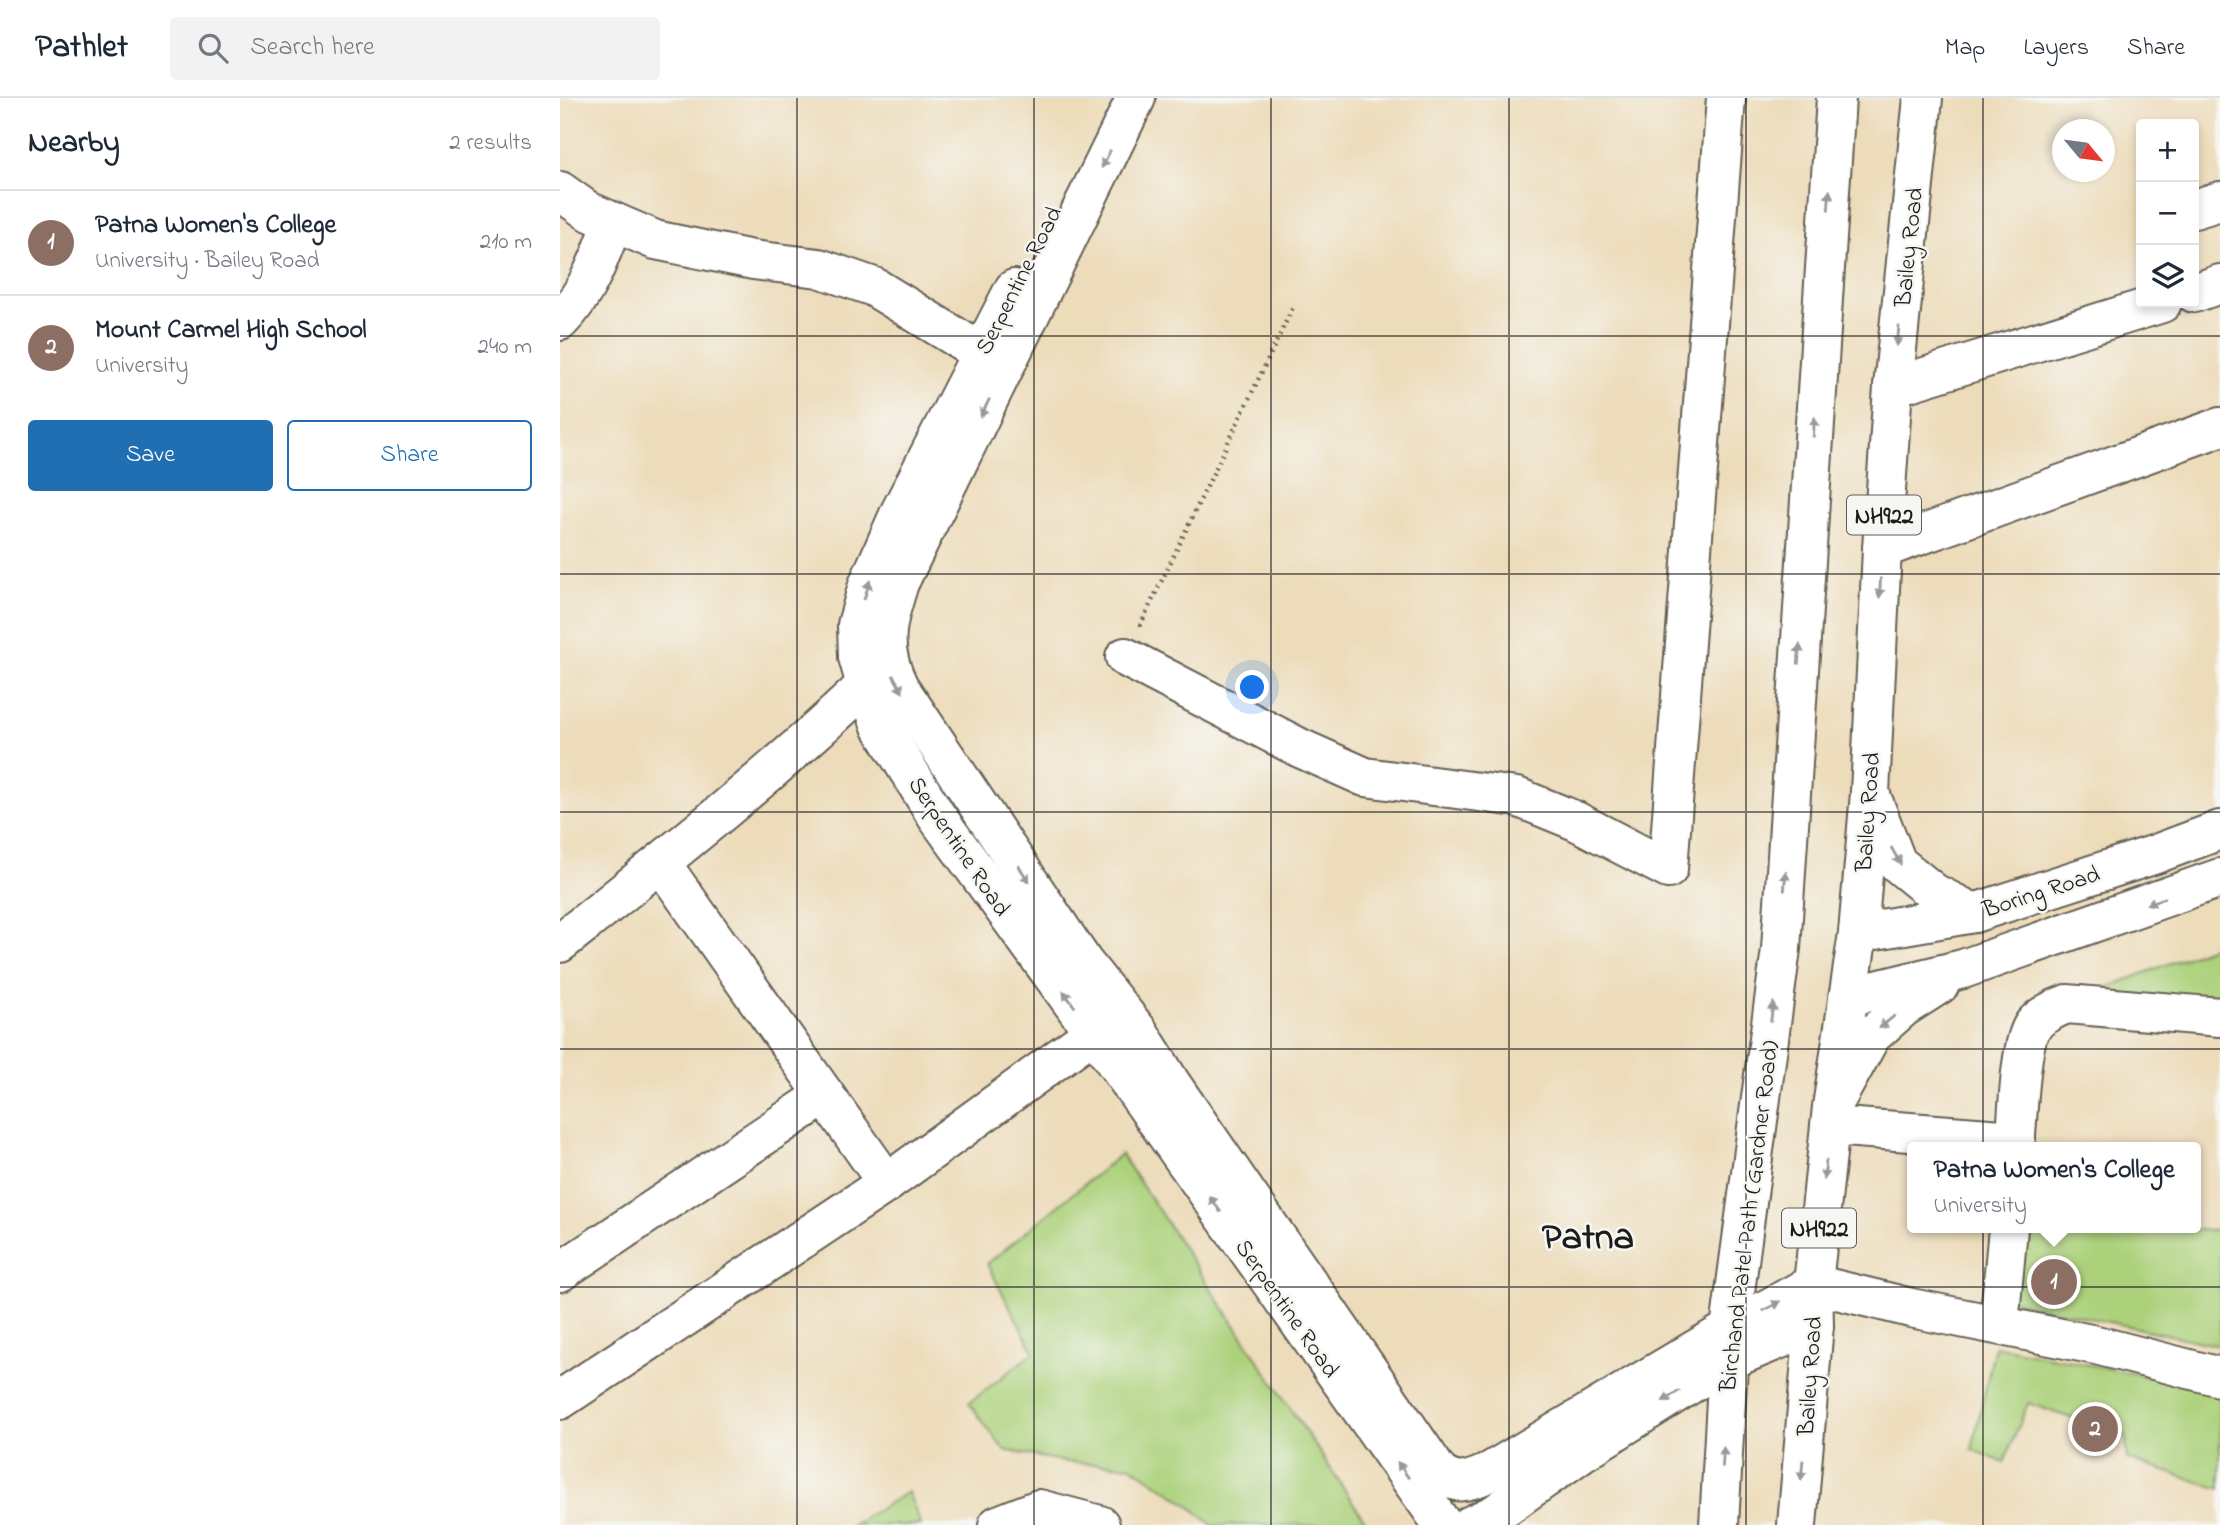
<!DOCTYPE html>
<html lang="en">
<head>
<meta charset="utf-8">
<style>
  :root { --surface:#fff; --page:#f2f2f3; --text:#1f2937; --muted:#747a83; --line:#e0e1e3; --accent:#1f6fb2 }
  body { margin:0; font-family:"Indie Flower",sans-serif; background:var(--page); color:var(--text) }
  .controls { position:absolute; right:21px; top:21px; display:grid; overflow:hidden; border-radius:7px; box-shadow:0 4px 10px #0003 }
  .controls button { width:63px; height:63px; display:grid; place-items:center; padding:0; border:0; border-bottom:2px solid var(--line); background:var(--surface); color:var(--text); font:35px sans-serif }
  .compass { position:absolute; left:1492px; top:21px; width:63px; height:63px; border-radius:50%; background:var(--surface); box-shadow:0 4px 10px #0003; rotate:119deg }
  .you { position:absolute; left:693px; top:590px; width:24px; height:24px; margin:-18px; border:5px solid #fff; border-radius:50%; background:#1a73e8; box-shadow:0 0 0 10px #1a73e833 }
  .badge { display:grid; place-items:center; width:46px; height:46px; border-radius:50%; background:var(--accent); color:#fff; font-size:23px; font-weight:700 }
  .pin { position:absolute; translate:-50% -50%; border:4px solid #fff; box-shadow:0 2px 7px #0006 }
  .popup { position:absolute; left:1347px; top:1044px; width:294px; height:91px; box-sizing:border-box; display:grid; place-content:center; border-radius:7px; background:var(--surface); filter:drop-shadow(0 2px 5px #0005); font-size:23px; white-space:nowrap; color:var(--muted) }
  .popup b { font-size:26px; color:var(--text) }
  .popup::after { content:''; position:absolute; left:50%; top:100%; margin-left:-14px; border:14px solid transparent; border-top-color:var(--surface) }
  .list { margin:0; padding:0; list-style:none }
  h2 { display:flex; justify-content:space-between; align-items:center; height:91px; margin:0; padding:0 28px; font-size:30px }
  h2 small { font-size:23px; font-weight:400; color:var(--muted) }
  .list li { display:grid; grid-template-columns:46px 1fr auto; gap:21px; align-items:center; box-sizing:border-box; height:105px; padding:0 28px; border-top:2px solid var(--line) }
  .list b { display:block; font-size:26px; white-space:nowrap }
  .list p { margin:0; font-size:23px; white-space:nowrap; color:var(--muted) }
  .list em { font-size:23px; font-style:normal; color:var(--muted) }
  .actions { display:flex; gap:14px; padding:21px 28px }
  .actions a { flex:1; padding:16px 0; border:2px solid var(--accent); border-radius:7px; text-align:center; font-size:24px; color:var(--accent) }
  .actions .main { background:var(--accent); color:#fff }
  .icon { flex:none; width:38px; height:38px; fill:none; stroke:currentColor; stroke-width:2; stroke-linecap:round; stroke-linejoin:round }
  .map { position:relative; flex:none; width:1660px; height:1427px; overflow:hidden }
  header { display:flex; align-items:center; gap:42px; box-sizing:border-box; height:98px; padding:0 35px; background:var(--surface); border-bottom:2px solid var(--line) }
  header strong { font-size:33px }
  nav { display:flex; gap:38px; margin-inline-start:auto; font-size:24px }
  .search { width:490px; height:63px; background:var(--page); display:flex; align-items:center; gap:18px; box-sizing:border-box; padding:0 24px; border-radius:7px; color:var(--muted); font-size:26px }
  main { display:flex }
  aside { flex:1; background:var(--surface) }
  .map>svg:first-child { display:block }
  .green { fill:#acd17a; stroke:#64764b; stroke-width:2 }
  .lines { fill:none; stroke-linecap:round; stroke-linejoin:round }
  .minor-casing { stroke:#655f53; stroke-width:42 }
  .highway-casing { stroke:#655f53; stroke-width:42 }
  .path { stroke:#655f53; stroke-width:4.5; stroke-dasharray:2 5; stroke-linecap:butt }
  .minor { stroke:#fff; stroke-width:38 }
  .highway { stroke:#fff; stroke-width:38 }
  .oneway { fill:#999 }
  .grid { fill:none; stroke:#1c1c1c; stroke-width:2; stroke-opacity:0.55 }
  .labels { text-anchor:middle; stroke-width:5; stroke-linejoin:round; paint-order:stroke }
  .shield { fill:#f6f6f2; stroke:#5d5d5c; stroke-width:2 }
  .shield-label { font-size:23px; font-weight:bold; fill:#1c1c1c }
  .street-label { font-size:24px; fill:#1c1c1c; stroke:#f6f6f2 }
  .town-label { font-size:38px; font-weight:bold; fill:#1c1c1c; stroke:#f6f6f2 }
</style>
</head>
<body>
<header>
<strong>Pathlet</strong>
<div class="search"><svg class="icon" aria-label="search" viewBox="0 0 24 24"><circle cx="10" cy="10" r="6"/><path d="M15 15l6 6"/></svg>Search here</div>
<nav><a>Map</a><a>Layers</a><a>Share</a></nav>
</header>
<main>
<aside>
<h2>Nearby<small>2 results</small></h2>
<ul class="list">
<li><span class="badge" style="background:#8d6e63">1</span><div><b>Patna Women's College</b><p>University · Bailey Road</p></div><em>210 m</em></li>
<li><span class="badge" style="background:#8d6e63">2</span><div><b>Mount Carmel High School</b><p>University</p></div><em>240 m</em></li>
</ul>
<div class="actions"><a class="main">Save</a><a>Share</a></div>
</aside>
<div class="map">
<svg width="1660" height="1427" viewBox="0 0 1660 1427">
  <rect width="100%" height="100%" fill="#f6f6f2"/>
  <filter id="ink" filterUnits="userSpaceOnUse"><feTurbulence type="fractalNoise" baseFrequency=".0143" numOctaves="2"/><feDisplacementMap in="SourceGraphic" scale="14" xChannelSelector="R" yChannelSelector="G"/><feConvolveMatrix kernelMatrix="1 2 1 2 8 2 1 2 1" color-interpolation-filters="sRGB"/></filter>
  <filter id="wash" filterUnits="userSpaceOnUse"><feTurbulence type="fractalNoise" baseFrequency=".00686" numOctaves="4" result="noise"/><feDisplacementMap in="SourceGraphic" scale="28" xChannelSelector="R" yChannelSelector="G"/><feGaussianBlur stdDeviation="1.57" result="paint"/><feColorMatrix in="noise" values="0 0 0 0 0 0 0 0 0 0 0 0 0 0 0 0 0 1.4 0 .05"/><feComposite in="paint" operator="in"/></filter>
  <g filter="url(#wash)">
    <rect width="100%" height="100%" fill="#eddcba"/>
    <g class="green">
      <polygon points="1660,846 1660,907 1512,903"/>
      <polygon points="561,1056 808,1427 652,1427 626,1405 571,1368 507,1364 444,1352 409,1305 474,1254 427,1166"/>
      <polygon points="1448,1130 1660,1132 1660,1248 1438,1200"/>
      <polygon points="1435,1248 1660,1293 1660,1391 1567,1361 1566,1339 1468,1305 1444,1365 1412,1351"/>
      <polygon points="348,1394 361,1427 292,1427"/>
    </g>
  </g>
  <g filter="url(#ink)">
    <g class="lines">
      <defs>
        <g id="minor">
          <path d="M 576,0 L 339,485 C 326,527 319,548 339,589 L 523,864 L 578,933 L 612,987 L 879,1375 C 896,1388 907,1384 926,1376 L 1170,1231 L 1253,1186 L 1351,1210 L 1536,1247 L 1660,1279"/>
          <polyline points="0,93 28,113 95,142 193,162 259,170 314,189 443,268"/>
          <polyline points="1634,111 1660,103"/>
          <polyline points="454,191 341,412 308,487 297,527 298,559 306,587 321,628 377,719 535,936 883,1427"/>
          <polyline points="1634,195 1660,186"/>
          <path d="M 0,223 C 27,196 40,160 53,124"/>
          <polyline points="1333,289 1602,205"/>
          <polyline points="1322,451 1660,329"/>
          <polyline points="565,559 740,650 805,679 957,699 1016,723 1108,771 1166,0"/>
          <polyline points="1310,695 1337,765 1374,795 1414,815"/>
          <polyline points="101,765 327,1085"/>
          <polyline points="1298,835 1414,815 1593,757 1660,732"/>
          <path d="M 0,845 C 104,762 209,679 306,587"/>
          <polyline points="1288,899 1403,871 1660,780"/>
          <polyline points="1274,1005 1311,938 1344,909 1380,886"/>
          <polyline points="1270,1028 1456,1042"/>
          <path d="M 1455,1049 C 1458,1023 1459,943 1474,926 C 1482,917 1496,910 1507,906 L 1660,919"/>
          <polyline points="0,1174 265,997"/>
          <polyline points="1439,1227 1448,1130"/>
          <polyline points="0,1302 327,1085 554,920"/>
          <polyline points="438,1427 479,1411 540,1427"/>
          <polyline points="911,1427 935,1416 1021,1355 1169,1262 1254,1227"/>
        </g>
        <g id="highway">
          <polyline points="1159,1427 1170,1231 1221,851 1276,0"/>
          <polyline points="1237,1427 1254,1227 1253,1186 1272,1009 1298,835 1310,695 1322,451 1333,289 1363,0"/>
        </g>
      </defs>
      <use href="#minor" class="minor-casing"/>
      <use href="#highway" class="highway-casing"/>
      <polyline class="path" points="580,528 734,207"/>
      <use href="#minor" class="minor"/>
      <use href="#highway" class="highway"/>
    </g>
    <defs><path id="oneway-solid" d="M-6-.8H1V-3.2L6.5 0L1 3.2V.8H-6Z" transform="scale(1.75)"/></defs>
    <g class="oneway">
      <use href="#oneway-solid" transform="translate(546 61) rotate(116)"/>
      <use href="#oneway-solid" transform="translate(1269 102) rotate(-86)"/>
      <use href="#oneway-solid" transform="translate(1338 238) rotate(96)"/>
      <use href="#oneway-solid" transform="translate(425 310) rotate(116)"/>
      <use href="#oneway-solid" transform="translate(1254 329) rotate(-86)"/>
      <use href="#oneway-solid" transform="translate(1320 490) rotate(93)"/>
      <use href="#oneway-solid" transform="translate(307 492) rotate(-73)"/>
      <use href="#oneway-solid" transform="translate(1239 556) rotate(-86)"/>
      <use href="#oneway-solid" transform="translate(338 586) rotate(61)"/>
      <use href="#oneway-solid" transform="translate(1336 758) rotate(61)"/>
      <use href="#oneway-solid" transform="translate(464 776) rotate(56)"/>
      <use href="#oneway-solid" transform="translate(1225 783) rotate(-86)"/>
      <use href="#oneway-solid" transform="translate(1596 803) rotate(161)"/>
      <use href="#oneway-solid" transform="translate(509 901) rotate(-126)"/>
      <use href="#oneway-solid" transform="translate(1212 914) rotate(-82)"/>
      <use href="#oneway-solid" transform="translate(1327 924) rotate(140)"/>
      <use href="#oneway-solid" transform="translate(1265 1072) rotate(96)"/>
      <use href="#oneway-solid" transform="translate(655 1106) rotate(-125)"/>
      <use href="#oneway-solid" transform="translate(1212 1208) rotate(-28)"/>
      <use href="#oneway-solid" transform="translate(1111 1298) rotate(148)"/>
      <use href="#oneway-solid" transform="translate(1163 1359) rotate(-87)"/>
      <use href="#oneway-solid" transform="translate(843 1372) rotate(-125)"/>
      <use href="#oneway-solid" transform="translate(1242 1372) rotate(95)"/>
    </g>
  </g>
  <path class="grid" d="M 237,0 L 237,1427M 474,0 L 474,1427M 711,0 L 711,1427M 949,0 L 949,1427M 1186,0 L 1186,1427M 1423,0 L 1423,1427M 0,238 L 1660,238M 0,476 L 1660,476M 0,714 L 1660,714M 0,951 L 1660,951M 0,1189 L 1660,1189"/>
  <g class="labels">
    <g class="shield">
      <rect x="1287" y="397.5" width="74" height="39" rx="5"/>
      <rect x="1222" y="1110.5" width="74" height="39" rx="5"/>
    </g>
    <g class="shield-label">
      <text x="1324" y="425">NH922</text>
      <text x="1259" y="1138">NH922</text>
    </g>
    <g class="street-label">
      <text transform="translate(1348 149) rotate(-84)" y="8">Bailey Road</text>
      <text transform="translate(458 182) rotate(-63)" y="8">Serpentine Road</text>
      <text transform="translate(1307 714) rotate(-86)" y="8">Bailey Road</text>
      <text transform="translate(400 748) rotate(56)" y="8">Serpentine Road</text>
      <text transform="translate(1481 793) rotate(-18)" y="8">Boring Road</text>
      <text transform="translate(1188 1118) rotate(-83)" y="8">Birchand Patel Path (Gardner Road)</text>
      <text transform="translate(728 1210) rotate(55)" y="8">Serpentine Road</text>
      <text transform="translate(1249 1278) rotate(-86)" y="8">Bailey Road</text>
    </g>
    <g class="town-label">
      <text x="1028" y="1150">Patna</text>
    </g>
  </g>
</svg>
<div class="controls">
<button>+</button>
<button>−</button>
<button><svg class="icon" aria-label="layers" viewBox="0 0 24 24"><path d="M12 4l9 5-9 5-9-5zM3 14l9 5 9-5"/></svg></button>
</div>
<svg class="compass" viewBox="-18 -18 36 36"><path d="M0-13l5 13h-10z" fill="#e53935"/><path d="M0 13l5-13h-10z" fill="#747a83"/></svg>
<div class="you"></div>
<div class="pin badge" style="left:1494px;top:1184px;background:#8d6e63">1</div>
<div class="popup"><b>Patna Women's College</b>University</div>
<div class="pin badge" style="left:1535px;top:1331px;background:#8d6e63">2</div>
</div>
</main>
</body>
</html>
